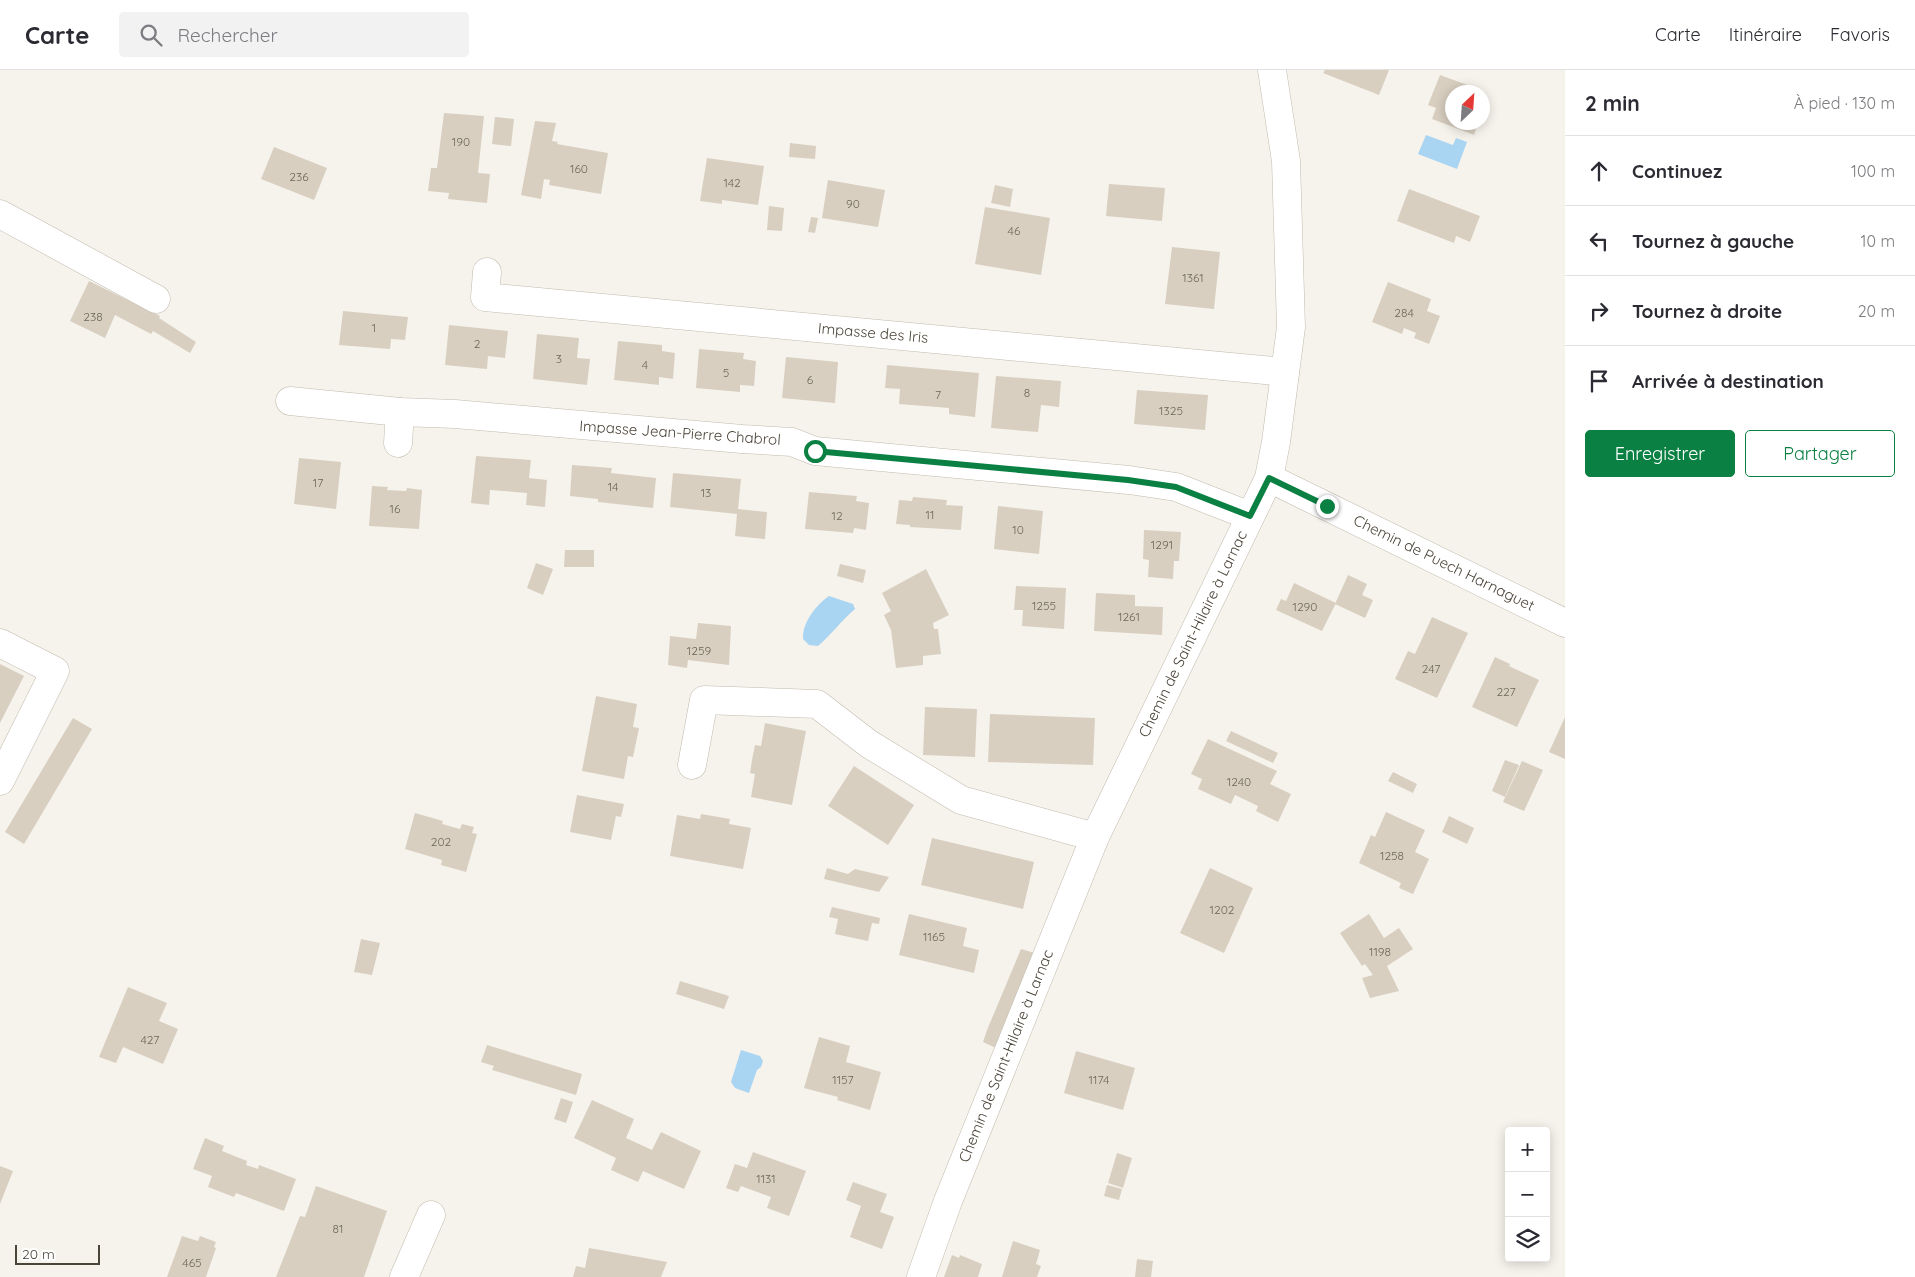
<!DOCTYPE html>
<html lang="fr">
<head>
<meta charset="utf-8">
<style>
  :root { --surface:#fff; --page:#f2f2f3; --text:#2b2b33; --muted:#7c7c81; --line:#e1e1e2; --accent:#0b8043 }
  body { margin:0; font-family:Quicksand,sans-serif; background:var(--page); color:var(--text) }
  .controls { position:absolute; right:15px; bottom:15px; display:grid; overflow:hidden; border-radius:5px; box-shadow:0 2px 12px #0003 }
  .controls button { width:45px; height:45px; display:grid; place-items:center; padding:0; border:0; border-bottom:1px solid var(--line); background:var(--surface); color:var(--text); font:25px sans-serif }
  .compass { position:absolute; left:1445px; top:15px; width:45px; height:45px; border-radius:50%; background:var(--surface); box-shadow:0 2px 12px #0003; rotate:25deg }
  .scale { position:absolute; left:15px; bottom:12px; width:85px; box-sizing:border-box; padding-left:5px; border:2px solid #4b4439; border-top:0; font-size:14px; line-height:18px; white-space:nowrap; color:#4b4439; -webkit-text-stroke:4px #fff; paint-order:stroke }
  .stop { position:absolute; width:15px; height:15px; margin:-11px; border:4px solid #0b8043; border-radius:50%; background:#fff }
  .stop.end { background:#0b8043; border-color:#fff; box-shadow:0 1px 5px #0008 }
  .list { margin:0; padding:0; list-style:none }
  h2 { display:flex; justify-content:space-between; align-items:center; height:65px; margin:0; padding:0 20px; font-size:21px }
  h2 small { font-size:16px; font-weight:400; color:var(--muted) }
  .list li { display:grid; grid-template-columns:32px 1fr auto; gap:15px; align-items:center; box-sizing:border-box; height:70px; padding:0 20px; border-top:1px solid var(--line) }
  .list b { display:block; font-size:19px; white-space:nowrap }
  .list em { font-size:16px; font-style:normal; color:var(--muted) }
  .actions { display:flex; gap:10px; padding:15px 20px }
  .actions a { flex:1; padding:11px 0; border:1px solid var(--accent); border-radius:5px; text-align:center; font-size:18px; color:var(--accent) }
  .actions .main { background:var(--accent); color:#fff }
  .icon { flex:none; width:28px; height:28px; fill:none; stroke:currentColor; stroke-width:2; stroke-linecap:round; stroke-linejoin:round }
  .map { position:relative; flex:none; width:1565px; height:1207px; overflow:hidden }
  header { display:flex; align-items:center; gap:30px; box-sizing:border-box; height:70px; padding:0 25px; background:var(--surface); border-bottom:1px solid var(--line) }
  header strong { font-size:24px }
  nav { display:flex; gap:28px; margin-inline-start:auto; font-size:18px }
  .search { width:350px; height:45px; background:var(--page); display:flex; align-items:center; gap:12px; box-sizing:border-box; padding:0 18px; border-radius:5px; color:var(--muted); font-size:19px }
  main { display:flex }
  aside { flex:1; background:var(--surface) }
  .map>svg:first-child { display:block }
  .water { fill:#a9d4f2 }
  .building { fill:#d8cfc1 }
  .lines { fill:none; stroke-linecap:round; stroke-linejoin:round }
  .minor-casing { stroke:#c2bbae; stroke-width:29 }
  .minor { stroke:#fff; stroke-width:28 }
  .route { stroke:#0b8043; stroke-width:6 }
  .labels { text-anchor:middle; stroke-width:4.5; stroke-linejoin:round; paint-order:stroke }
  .number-label { font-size:12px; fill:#6e675b }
  .street-label { font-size:15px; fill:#4b4439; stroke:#fff }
</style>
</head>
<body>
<header>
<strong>Carte</strong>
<div class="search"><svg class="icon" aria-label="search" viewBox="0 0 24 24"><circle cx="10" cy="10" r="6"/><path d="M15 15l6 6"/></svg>Rechercher</div>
<nav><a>Carte</a><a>Itinéraire</a><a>Favoris</a></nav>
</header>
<main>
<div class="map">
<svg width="1565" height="1207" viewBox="0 0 1565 1207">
  <rect width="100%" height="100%" fill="#f6f3ec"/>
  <g class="water">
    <polygon points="1426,65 1453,75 1456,68 1467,72 1457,99 1418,84"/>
    <path d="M 829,526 L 853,534 L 855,539 C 841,551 831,565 818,576 L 809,575 L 803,569 C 802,553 816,535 829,526 Z"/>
    <polygon points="741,980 760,986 763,991 761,997 757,1000 749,1023 735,1018 731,1012"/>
  </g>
  <g class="building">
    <polygon points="1325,0 1389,0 1379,25 1323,3"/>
    <polygon points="1440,5 1473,17 1471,22 1452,22 1452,52 1478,52 1474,65 1432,49 1436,38 1428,35"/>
    <polygon points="444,43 484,46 478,103 490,104 487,133 448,129 449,123 428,121 431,98 437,98"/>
    <polygon points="495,47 514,49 511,76 492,74"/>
    <polygon points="535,51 556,53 552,71 558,72 557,74 608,83 601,124 549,115 550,110 544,109 541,129 521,125"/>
    <polygon points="790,73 816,76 815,89 789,87"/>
    <polygon points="274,77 327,98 314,130 261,109"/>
    <polygon points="707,88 764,96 758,135 722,130 722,134 700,131"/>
    <polygon points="828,110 885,120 878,157 822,148"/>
    <polygon points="1109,114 1165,118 1162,151 1106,146"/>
    <polygon points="995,115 1013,119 1010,137 991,133"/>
    <polygon points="1409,119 1480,146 1470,172 1456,166 1454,173 1397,151"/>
    <polygon points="769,136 784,138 782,161 767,160"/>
    <polygon points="985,137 1050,148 1041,205 975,194"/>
    <polygon points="811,147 818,148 815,163 808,162"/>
    <polygon points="1172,177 1220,182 1214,239 1165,234"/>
    <polygon points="89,211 160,246 159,248 196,272 190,283 153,261 151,264 115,245 105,268 70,251"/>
    <polygon points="1388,212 1431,229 1427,241 1440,246 1429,274 1414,268 1416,263 1404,258 1402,264 1372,252"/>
    <polygon points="343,241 408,247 405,270 391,269 390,279 339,275"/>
    <polygon points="449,255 508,261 505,288 488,286 487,299 445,295"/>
    <polygon points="537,264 579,268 577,288 590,289 587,315 533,309"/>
    <polygon points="618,271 662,275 662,281 675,283 673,309 659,307 659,315 614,310"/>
    <polygon points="699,279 744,283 743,289 756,291 754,316 740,315 740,322 696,318"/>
    <polygon points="786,287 838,292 835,333 782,328"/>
    <polygon points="887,295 979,303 975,347 949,344 949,338 899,334 900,319 885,318"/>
    <polygon points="996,306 1061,311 1059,337 1041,335 1038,362 991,358"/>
    <polygon points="1137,320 1208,325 1205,360 1134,354"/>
    <polygon points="476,386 531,390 529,408 547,410 545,437 526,435 527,423 490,420 489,435 471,433"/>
    <polygon points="299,388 341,392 336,439 294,434"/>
    <polygon points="572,395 612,398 611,403 656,408 653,438 598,432 598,429 570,426"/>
    <polygon points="673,403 741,409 738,439 767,442 765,469 735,466 737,444 670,437"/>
    <polygon points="372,416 388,417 387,420 406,421 407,418 422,420 419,459 369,456"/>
    <polygon points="809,422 857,426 856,431 869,433 866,460 854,458 853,463 805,459"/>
    <polygon points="913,427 947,430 946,435 963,436 961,460 910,457 910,455 896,454 899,430 912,431"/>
    <polygon points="998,436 1043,441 1039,484 994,479"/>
    <polygon points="1144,460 1181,462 1179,491 1174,491 1173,509 1148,507 1149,490 1143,489"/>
    <polygon points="565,480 594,480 594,497 564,497"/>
    <polygon points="536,493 553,499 543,525 527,518"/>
    <polygon points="840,494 866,500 863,513 837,506"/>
    <polygon points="926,499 949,545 933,553 934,559 938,559 941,584 923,586 923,595 896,598 891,560 884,545 891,541 882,523"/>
    <polygon points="1348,505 1367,514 1362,525 1373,530 1365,548 1335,534"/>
    <polygon points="1294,513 1336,533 1322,561 1276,540 1281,529 1286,531"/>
    <polygon points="1016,516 1066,518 1064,559 1022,556 1023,540 1014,540"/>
    <polygon points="1096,523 1135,525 1135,536 1163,537 1162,565 1094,561"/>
    <polygon points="1432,547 1468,563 1437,628 1395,609 1408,581 1415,584"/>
    <polygon points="698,553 731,556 729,595 688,590 687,598 668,595 670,566 696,569"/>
    <polygon points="1495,587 1510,594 1509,596 1539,610 1517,657 1472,637"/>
    <polygon points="0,594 24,606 0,653"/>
    <polygon points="596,626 637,634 633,657 639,658 633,687 628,686 624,709 582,701"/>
    <polygon points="925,637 977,639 975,687 923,685"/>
    <polygon points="990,644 1095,648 1093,695 988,692"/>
    <polygon points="1565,647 1565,689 1549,682"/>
    <polygon points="73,648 92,659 24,774 5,762"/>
    <polygon points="765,653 806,661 792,735 751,727 755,704 750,703 752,690 755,675 761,676"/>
    <polygon points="1231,661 1278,683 1273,693 1226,671"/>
    <polygon points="1208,669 1277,701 1270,714 1291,724 1278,752 1256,741 1258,736 1235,725 1231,734 1198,719 1202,709 1191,704"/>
    <polygon points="1505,690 1519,695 1505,727 1492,721"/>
    <polygon points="1522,691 1543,700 1524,741 1503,732"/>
    <polygon points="854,696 914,735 888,775 828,736"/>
    <polygon points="1393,702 1417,714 1413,723 1388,711"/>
    <polygon points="577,725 624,734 621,747 616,746 611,770 570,762"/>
    <polygon points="1386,742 1425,760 1415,782 1429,789 1413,824 1399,818 1401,813 1359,793 1371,765 1375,767"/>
    <polygon points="415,743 443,751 442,754 460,759 462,754 474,757 472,763 477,764 466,802 441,795 442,790 405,779"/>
    <polygon points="701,744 730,749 729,754 751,758 743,799 670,786 677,745 700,749"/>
    <polygon points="1449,746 1474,758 1467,774 1442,762"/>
    <polygon points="932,768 1034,792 1023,839 921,815"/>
    <polygon points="827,798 848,804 855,799 889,807 879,822 824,809"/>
    <polygon points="1210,798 1253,818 1224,883 1180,863"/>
    <polygon points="832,837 880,848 879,854 872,853 868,871 835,864 838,849 829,847"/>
    <polygon points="909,844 967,858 963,876 979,880 974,903 899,885"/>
    <polygon points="1369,844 1384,868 1399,858 1413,879 1387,896 1399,921 1370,928 1362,908 1373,905 1365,894 1362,896 1340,863"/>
    <polygon points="361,869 380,873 372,905 354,902"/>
    <polygon points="1021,879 1035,883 996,978 983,972 987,960"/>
    <polygon points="680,911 729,926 724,939 676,924"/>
    <polygon points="128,917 167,933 159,951 178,959 163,994 123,977 116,993 99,987"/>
    <polygon points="819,967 850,976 846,992 881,1002 870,1040 837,1030 838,1027 804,1018"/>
    <polygon points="487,975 582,1004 576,1025 492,1000 494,996 481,992"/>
    <polygon points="1076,981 1135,998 1123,1040 1064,1023"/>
    <polygon points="561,1028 573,1032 566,1053 554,1049"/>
    <polygon points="592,1030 634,1049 626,1068 652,1080 661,1062 701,1081 684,1119 643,1101 638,1112 611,1100 616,1088 574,1068"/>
    <polygon points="205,1068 224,1076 222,1081 247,1091 246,1095 258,1099 259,1095 296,1109 284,1141 236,1123 234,1127 208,1117 212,1106 193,1099"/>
    <polygon points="753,1082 806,1101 789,1146 767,1138 771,1127 741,1116 738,1122 726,1118 735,1094 747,1098"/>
    <polygon points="1117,1083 1132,1088 1123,1118 1108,1113"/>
    <polygon points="0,1096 13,1101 0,1134"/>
    <polygon points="853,1112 887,1124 880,1142 894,1147 882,1179 850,1167 861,1136 846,1130"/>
    <polygon points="1107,1115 1122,1119 1119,1130 1104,1126"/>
    <polygon points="316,1116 387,1141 364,1207 276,1207 300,1146 305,1147"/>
    <polygon points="182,1166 198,1171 200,1166 216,1172 214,1177 216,1178 206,1207 167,1207"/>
    <polygon points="1013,1171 1040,1180 1036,1194 1041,1196 1037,1207 1002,1207"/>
    <polygon points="589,1178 595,1179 667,1192 661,1207 573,1207 576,1196 585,1198"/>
    <polygon points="952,1185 959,1188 960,1185 982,1194 978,1207 944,1207"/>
    <polygon points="1137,1189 1153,1191 1151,1207 1135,1207"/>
  </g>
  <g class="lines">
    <defs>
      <g id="minor">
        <polyline points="0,144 156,229"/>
        <polyline points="487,202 485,227 1285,302"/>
        <polyline points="290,331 400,342 455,344 742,369 792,372 815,381 1129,410 1176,417 1250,446"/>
        <polyline points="398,373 400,342"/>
        <polyline points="1269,408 1565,553"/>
        <polyline points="0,573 55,601 0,711"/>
        <polyline points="692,695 704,630 817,634 869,674 961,730 1095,767"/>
        <polyline points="404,1207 431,1145"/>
        <polyline points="921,1207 948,1131 1095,767 1269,408 1276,372 1291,257 1286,91 1272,0"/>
      </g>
    </defs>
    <use href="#minor" class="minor-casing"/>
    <use href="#minor" class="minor"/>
  </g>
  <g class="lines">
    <polyline class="route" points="815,381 1128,410 1176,417 1250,446 1269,408 1327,436"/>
  </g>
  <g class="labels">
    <g class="number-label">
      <text x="461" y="76">190</text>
      <text x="579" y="103">160</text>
      <text x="299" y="111">236</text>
      <text x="732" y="117">142</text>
      <text x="853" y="138">90</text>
      <text x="1014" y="165">46</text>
      <text x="1193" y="212">1361</text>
      <text x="1404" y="247">284</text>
      <text x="93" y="251">238</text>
      <text x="374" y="262">1</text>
      <text x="477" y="278">2</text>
      <text x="559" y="293">3</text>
      <text x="645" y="299">4</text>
      <text x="726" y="307">5</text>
      <text x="810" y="314">6</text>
      <text x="1027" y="327">8</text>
      <text x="938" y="329">7</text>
      <text x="1171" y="345">1325</text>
      <text x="318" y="417">17</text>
      <text x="613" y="421">14</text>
      <text x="706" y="427">13</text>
      <text x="395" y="443">16</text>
      <text x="930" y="449">11</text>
      <text x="837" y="450">12</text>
      <text x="1018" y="464">10</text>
      <text x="1162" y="479">1291</text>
      <text x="1044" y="540">1255</text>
      <text x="1305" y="541">1290</text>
      <text x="1129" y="551">1261</text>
      <text x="699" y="585">1259</text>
      <text x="1431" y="603">247</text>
      <text x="1506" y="626">227</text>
      <text x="1239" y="716">1240</text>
      <text x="441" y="776">202</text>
      <text x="1392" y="790">1258</text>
      <text x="1222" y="844">1202</text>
      <text x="934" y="871">1165</text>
      <text x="1380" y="886">1198</text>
      <text x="150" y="974">427</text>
      <text x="843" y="1014">1157</text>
      <text x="1099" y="1014">1174</text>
      <text x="766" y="1113">1131</text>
      <text x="338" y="1163">81</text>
      <text x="192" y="1197">465</text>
    </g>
    <g class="street-label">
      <text transform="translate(873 263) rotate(5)" y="5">Impasse des Iris</text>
      <text transform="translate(680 363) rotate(4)" y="5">Impasse Jean-Pierre Chabrol</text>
      <text transform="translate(1444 493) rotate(26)" y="5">Chemin de Puech Harnaguet</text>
      <text transform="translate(1193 564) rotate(-64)" y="5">Chemin de Saint-Hilaire à Larnac</text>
      <text transform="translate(1006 986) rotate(-68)" y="5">Chemin de Saint-Hilaire à Larnac</text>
    </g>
  </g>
</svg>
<div class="controls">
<button>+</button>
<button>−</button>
<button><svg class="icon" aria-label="layers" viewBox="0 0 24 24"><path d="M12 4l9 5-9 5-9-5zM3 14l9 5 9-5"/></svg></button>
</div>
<svg class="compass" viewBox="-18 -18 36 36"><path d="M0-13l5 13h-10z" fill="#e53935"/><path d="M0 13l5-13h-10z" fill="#7c7c81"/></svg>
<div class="scale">20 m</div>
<div class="stop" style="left:815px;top:381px"></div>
<div class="stop end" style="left:1327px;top:436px"></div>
</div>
<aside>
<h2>2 min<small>À pied · 130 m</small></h2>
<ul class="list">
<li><svg class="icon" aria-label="ahead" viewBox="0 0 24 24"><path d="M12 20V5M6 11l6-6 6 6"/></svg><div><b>Continuez</b></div><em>100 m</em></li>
<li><svg class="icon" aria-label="left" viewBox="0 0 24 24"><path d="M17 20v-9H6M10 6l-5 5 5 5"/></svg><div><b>Tournez à gauche</b></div><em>10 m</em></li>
<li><svg class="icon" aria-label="right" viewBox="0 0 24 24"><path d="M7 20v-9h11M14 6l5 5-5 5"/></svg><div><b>Tournez à droite</b></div><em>20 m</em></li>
<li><svg class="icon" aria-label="arrive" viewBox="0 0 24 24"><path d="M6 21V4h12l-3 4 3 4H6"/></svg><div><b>Arrivée à destination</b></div></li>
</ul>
<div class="actions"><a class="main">Enregistrer</a><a>Partager</a></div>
</aside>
</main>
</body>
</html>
